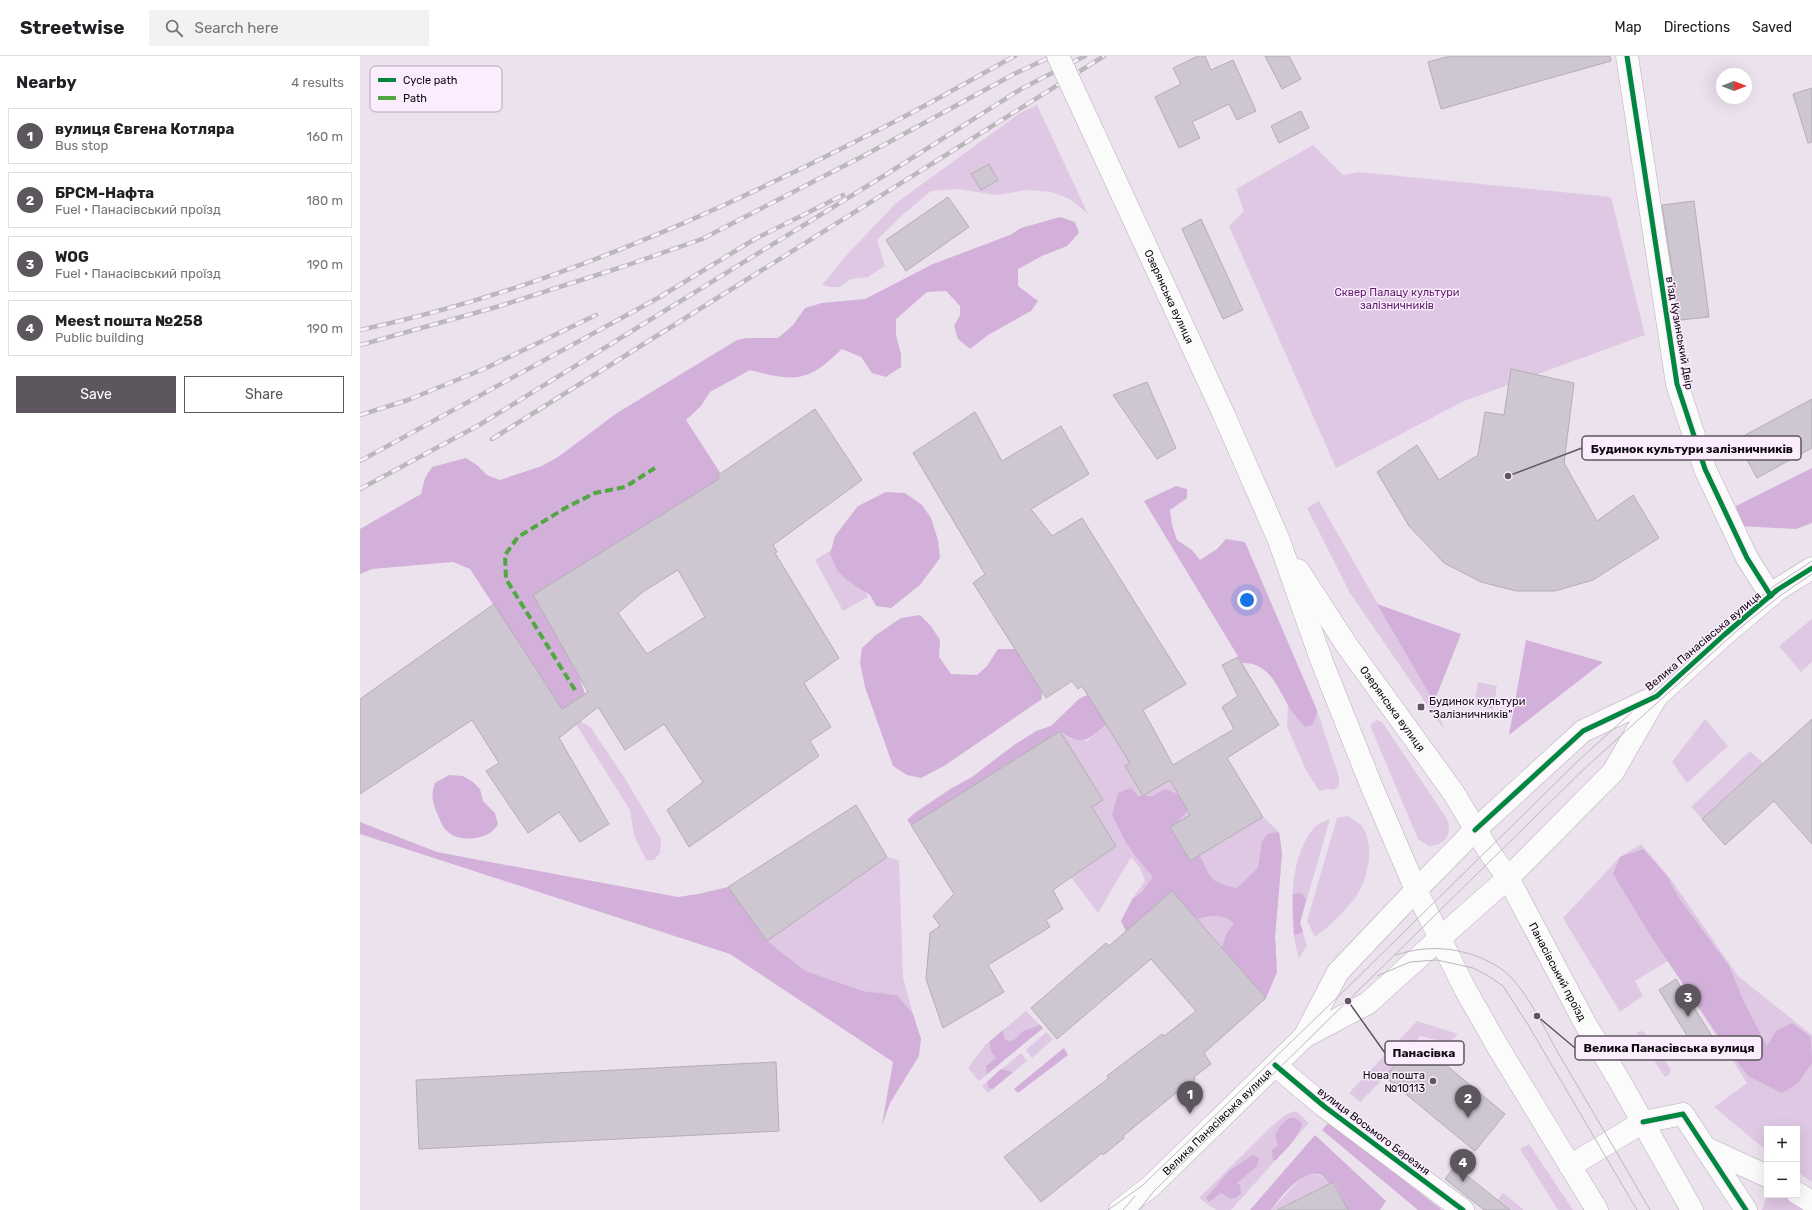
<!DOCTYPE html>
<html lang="en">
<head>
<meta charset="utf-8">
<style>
  :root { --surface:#fff; --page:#f2f2f2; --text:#202124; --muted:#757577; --line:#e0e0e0; --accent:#5d565e }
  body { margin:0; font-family:Rubik,sans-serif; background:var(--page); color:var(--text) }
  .controls { position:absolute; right:12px; bottom:12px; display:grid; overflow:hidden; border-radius:0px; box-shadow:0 4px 16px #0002 }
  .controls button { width:36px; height:36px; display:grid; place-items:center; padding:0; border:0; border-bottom:1px solid var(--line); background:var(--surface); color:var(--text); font:20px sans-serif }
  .compass { position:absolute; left:1356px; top:12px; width:36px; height:36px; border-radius:50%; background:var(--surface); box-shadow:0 4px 16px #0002; rotate:90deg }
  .you { position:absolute; left:887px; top:544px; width:14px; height:14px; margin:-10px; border:3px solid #fff; border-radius:50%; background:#1a73e8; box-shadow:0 0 0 6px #1a73e833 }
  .badge { display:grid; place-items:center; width:26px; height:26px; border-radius:50%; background:var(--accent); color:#fff; font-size:13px; font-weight:700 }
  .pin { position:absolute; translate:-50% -33px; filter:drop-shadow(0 1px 2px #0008) }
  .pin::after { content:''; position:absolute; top:21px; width:14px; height:12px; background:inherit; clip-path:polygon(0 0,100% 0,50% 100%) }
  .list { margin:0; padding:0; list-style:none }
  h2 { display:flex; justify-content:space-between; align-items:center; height:52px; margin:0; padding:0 16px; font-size:17px }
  h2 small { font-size:13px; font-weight:400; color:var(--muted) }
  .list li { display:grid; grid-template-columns:26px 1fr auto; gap:12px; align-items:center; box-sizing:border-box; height:56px; margin:0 8px 8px; padding:0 8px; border:1px solid var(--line); border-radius:0px }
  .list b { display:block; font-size:15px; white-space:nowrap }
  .list p { margin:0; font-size:13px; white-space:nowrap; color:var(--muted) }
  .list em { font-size:13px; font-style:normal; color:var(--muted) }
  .actions { display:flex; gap:8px; padding:12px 16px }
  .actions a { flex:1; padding:9px 0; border:1px solid var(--accent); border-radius:0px; text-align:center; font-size:14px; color:var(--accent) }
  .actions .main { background:var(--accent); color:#fff }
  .icon { flex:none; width:22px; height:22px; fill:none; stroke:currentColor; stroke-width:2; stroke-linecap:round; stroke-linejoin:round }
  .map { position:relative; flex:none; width:1452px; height:1154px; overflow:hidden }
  header { display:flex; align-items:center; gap:24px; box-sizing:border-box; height:56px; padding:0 20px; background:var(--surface); border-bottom:1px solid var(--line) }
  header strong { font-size:19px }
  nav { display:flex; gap:22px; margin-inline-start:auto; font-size:14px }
  .search { width:280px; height:36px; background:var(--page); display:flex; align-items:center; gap:10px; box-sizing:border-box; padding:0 14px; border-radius:0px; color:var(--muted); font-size:15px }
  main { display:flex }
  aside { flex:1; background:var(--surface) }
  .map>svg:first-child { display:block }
  .green { fill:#dfc8e4 }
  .forest { fill:#d3b0d9 }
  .building { fill:#cec6d0; stroke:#b4adb6; fill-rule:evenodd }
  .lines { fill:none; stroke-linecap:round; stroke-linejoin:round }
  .minor-casing { stroke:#b6aeb8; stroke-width:23 }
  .major-casing { stroke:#b6aeb8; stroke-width:23 }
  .minor { stroke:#fcfbfc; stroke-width:22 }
  .major { stroke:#fcfbfc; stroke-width:22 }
  .tram { stroke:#bab8bb; stroke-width:1 }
  .rail-casing { stroke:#bab8bb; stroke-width:4.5 }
  .rail { stroke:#fbecfe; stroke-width:3; stroke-dasharray:9; stroke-linecap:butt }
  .major-bridge-casing { stroke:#b6aeb8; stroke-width:23; stroke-linecap:butt }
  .major-bridge { stroke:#fcfbfc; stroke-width:22 }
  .quiet { stroke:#51a842; stroke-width:4; stroke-dasharray:8 4; stroke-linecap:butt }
  .cycleway-casing { stroke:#fbecfe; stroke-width:8 }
  .cycleway { stroke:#00873e; stroke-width:5 }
  .poi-dot { fill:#5d565e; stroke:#fbecfe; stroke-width:1.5 }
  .labels { text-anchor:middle; stroke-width:3; stroke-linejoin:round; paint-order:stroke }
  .park-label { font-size:11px; fill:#5d1c69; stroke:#fbecfe }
  .street-label { font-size:11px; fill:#100a11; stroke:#fbecfe }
  .poi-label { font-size:11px; fill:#100a11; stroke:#fbecfe; text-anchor:start }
  .key { fill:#fbecfe; stroke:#b4a8b7; stroke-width:1 }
  .key-label { font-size:11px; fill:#100a11 }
  .leader { fill:none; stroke:#5d565e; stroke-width:1.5 }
  .callout-dot { fill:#5d565e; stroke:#fbecfe; stroke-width:1.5 }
  .callout { fill:#fbecfe; stroke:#5d565e; stroke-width:1.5 }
  .callout-label { font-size:12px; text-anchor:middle; font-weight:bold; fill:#100a11 }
</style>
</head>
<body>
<header>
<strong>Streetwise</strong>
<div class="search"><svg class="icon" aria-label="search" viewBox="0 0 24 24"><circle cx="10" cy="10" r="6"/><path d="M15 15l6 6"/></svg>Search here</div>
<nav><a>Map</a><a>Directions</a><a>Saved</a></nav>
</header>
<main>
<aside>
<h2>Nearby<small>4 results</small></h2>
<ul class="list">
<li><span class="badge">1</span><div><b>вулиця Євгена Котляра</b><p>Bus stop</p></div><em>160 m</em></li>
<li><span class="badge">2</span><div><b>БРСМ-Нафта</b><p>Fuel · Панасівський проїзд</p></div><em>180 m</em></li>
<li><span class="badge">3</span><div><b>WOG</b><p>Fuel · Панасівський проїзд</p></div><em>190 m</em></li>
<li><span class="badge">4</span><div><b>Meest пошта №258</b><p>Public building</p></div><em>190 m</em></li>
</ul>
<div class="actions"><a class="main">Save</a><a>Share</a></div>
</aside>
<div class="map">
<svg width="1452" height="1154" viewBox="0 0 1452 1154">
  <rect width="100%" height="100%" fill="#ece2ee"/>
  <g class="green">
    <polygon points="677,49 728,158 710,143 691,136 667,134 637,139 598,133 571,135 540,161 517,184 525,210 508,221 491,223 479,231 470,231 462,229 484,202 536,147 660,57"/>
    <polygon points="953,89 983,119 999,116 1251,141 1285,279 1104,345 976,412 869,170 884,155 876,133"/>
    <polygon points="959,445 1074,646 1085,675 990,537 947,452"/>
    <polygon points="478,490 508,541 483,555 455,504"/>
    <polygon points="1452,563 1452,606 1441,616 1419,590"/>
    <polygon points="1118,626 1137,630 1133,653 1114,650"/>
    <polygon points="928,648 945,671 956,661 957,654 979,721 979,730 974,734 967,733 959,735 946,714 927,671"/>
    <polygon points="1345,663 1368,690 1327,727 1312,706"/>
    <polygon points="219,664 231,672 264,721 301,783 300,797 294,804 286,804 274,779 270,754 214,665"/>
    <path d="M 1017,664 L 1022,666 L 1087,763 C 1093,778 1085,790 1069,790 L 1058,783 L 1011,672 L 1011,668 Z"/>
    <polygon points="747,668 770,707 765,710 783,740 810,724 816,734 861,740 810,771 830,805 903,761 919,776 922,798 915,881 917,916 906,942 812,835 766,875 761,865 773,842 785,825 780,812 771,801 738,857 711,821 756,790 732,751 743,744 700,675 711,683 727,685"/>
    <polygon points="1390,695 1403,707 1342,763 1331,751"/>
    <path d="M 988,760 C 992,763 998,766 1001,769 C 1016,788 1008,824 995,842 C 985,855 968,872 955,881 L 947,865 L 977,762 Z"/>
    <path d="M 970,763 L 940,867 L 947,890 L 939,902 C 928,867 928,801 954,772 C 957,768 965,765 970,763 Z"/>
    <polygon points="1281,788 1310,822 1378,920 1452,979 1452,1126 1437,1116 1437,1073 1407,1073 1407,1095 1354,1051 1387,1027 1308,905 1275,925 1283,940 1260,956 1203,862 1260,801"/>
    <polygon points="527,801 539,804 543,921 553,958 537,939 503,935 446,915 407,885"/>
    <polygon points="666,955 683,972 619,1025 608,1012 625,989"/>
    <polygon points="1057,965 1098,978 1089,987 1060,980 1025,1021 1000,1046 989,1037"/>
    <polygon points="1281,975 1285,977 1311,1013 1310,1018 1305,1021 1276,977"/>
    <polygon points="686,976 693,983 672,1002 666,994"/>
    <polygon points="661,997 667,1005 628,1037 622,1030"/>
    <polygon points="936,1055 949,1067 871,1154 856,1154 839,1142 912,1070 927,1058"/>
    <polygon points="1169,1088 1213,1154 1198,1154 1160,1093"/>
    <polygon points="955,1117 966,1123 969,1128 944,1154 911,1154 943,1120"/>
    <polygon points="1143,1137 1163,1153 1163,1154 1130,1154"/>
    <polygon points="1407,1139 1428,1139 1448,1154 1402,1154"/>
  </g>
  <g class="forest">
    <path d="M 700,161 L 715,166 L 719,177 L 707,190 L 682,200 L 658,213 L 658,230 L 678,245 L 671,255 L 628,279 L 610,293 L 598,283 L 594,270 L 600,259 L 600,250 L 586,235 L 567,236 L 536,263 L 536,279 L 541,298 L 541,311 L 526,321 L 512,317 L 501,301 L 482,293 C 473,301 463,311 453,316 C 433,327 410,319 390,314 L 350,336 L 341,350 L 326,364 L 361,418 L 357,420 L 359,423 L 173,539 L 219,620 L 228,646 L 219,654 L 201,652 L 110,513 L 93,506 L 12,513 L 0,518 L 0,473 L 61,438 L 65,422 L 72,411 L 106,402 L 118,410 L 127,419 L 140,424 L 182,410 L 198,401 L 257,357 L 377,284 L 387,282 L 418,282 L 433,269 L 445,252 L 462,247 L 505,243 L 573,208 L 650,179 L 661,172 Z"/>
    <polygon points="1452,412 1452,467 1436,473 1379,470 1376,450"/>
    <path d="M 816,430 L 827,433 L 827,442 L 810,454 L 812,469 L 817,484 L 832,494 L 840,504 L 857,493 L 866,483 L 885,486 L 957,654 L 956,661 L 952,669 L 945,671 C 941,666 935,660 931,654 C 918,634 911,606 882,607 L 784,445 Z"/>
    <polygon points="526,436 545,437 562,449 571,462 578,484 580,502 560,529 531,552 516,550 510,539 488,525 477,514 470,498 475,480 498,450"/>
    <polygon points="1017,548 1101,578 1074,646"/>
    <polygon points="560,559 571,570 580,584 579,601 591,618 617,619 627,610 638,593 655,593 682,636 682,643 584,710 561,722 547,719 533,710 505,631 500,607 502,592 516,579 541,562"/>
    <polygon points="1166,584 1243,606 1149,679"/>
    <path d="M 731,637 L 747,668 C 727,684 723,692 700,675 L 551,769 L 547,764 L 556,756 L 592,732 L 612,721 L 654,689 L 676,675 L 691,670 L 719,643 Z"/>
    <path d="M 89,719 L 103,720 L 113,726 L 120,733 L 123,745 L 135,757 L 138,768 C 136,771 133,775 130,777 C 118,784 98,785 88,776 C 82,771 80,764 77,757 C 72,746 71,738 75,727 Z"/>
    <path d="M 771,732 L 778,740 L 792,740 L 805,733 L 818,738 L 830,737 L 837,742 L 819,765 L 810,772 L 830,805 L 839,799 C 844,806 846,814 850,820 C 855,828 869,830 877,832 L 898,812 L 902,785 L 909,777 L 919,776 L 922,798 L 915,881 L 917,916 L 906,942 L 862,892 L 866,878 L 874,867 C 861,857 852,859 837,863 L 812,835 L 766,875 L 761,865 L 773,842 L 781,837 L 793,821 L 776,801 L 765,785 L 752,759 L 758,737 Z"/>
    <polygon points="0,766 77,796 318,841 338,838 368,831 407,885 446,915 503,935 537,939 553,958 561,983 559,1000 530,1047 522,1069 533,1006 370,898 0,778"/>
    <polygon points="1283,793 1307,820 1319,842 1369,910 1384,946 1407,990 1416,975 1432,967 1451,981 1452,1007 1438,1027 1422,1037 1388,1020 1363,987 1292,882 1253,818 1260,801"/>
    <polygon points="938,837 943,838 946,844 940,867 943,876 934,879 933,839"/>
    <polygon points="680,969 683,972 627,1018 626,1010 636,1002 631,995 629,986 643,974 644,982 648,985 654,984 663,975"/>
    <polygon points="704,992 708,999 658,1037 654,1033"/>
    <polygon points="641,1013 653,1016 633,1033 629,1032 627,1026"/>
    <path d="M 929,1062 L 935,1062 L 942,1067 C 939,1082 926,1093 916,1104 L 913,1104 L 912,1094 L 918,1090 L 915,1078 L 920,1070 Z"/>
    <polygon points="969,1066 1082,1154 1058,1154 962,1074"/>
    <path d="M 955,1079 L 1026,1145 L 1020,1154 L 988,1154 L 974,1126 L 969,1128 C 954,1098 921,1140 911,1154 L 890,1154 Z"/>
    <polygon points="893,1099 899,1102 897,1110 877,1127 880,1129 881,1137 877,1141 871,1143 861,1137 849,1146 846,1142 869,1115"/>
  </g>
  <g class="building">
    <polygon points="838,0 845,0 851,14 873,4 896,55 877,64 869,48 832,66 840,82 819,92 795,41 821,28 813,12"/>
    <polygon points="905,0 929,0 941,23 922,33"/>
    <polygon points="1090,0 1250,0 1251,5 1081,53 1068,6"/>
    <polygon points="1452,32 1452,86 1448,87 1433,38"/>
    <polygon points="941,55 949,72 919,87 911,70"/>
    <polygon points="629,108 638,124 621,134 611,118"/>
    <polygon points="588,141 609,171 546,215 526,184"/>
    <polygon points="1334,145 1349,261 1320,264 1302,149"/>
    <polygon points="841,163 883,254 863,263 822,173"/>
    <polygon points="1151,313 1214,327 1204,407 1237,465 1273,439 1299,482 1233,524 1195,535 1156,535 1121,526 1084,507 1049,470 1017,416 1057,389 1079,424 1118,399 1125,356 1144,359"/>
    <polygon points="787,326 816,392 797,403 753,339"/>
    <polygon points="1452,343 1452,392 1397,422 1376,384"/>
    <path d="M 455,353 L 502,424 L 413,489 L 417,496 L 415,497 L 479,602 L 444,627 L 471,671 L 450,685 L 459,700 L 329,791 L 307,754 L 343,726 L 304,668 L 265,694 L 238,651 L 199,682 L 249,768 L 220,786 L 199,756 L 168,777 L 126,715 L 139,707 L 112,664 L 0,738 L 0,643 L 134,548 L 202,653 L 228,636 L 173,539 L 359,423 L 357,420 ZM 318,514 L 345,561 L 287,598 L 258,557 L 284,535 Z"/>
    <polygon points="615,356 642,405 701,370 729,418 671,453 692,480 722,462 826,628 783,654 813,709 874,673 862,651 878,640 862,609 878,601 919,669 867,702 903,761 830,805 810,771 830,759 810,724 783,740 765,710 770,707 722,630 718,633 712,625 686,642 613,527 625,518 553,397"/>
    <polygon points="1452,663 1452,788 1414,745 1365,789 1342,763"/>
    <polygon points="700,675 743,744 732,751 756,790 693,834 703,853 686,864 690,871 628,909 644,936 583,972 566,923 570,877 580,870 573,860 594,838 551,769"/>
    <polygon points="496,749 527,801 407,885 368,831"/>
    <polygon points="812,835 906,942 844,997 851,1008 834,1021 835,1024 817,1038 816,1037 763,1080 764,1082 743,1099 742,1097 681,1146 644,1101 749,1022 747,1020 802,978 804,980 836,955 791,903 697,983 671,952 746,887 749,890"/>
    <polygon points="1316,923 1357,988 1339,999 1299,934"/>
    <polygon points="1056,984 1145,1058 1115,1095 1025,1021"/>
    <polygon points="416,1006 419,1075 59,1093 56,1024"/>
    <polygon points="1095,1110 1150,1154 1124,1154 1085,1123"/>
    <polygon points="973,1126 988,1154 917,1154"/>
  </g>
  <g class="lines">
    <defs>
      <g id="minor">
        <polyline points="1267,0 1317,328 1345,413 1387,502 1411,540"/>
        <polyline points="1115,774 1223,675 1297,640 1364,579 1417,534 1452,512"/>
        <polyline points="1079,883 1148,822 1253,716 1297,640"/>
        <polyline points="915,1009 965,1051 1103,1154"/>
        <polyline points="1283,1066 1323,1058 1386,1154"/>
        <polyline points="1346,1092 1407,1120"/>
        <polyline points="1437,1137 1452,1146"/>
      </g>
      <g id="major">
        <polyline points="864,359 918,482 962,606 1011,729 1056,834 1105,933 1138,991 1237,1154"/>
        <path id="s1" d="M 938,514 L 988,591 L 1093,736 L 1128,794 L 1148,822 L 1226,969 L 1259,1024 L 1332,1154"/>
        <polyline points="944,981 978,916 1056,834 1115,774"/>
        <polyline points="1210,1110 1283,1066"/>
        <path id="s2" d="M 760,1154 L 791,1130 L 944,981 L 1008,947 L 1079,883"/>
      </g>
    </defs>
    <use href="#minor" class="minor-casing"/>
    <use href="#major" class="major-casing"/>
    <use href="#minor" class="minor"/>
    <use href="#major" class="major"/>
    <g class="tram">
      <path d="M 1036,899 C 1071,887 1109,892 1140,912 C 1163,927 1185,973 1198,997 C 1229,1049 1260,1102 1290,1154"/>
      <polyline points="1017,920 1050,906 1077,904 1113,912 1127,919 1143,930 1167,967 1277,1154"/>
      <polyline points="748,1154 783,1129 990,929 1219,704 1373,564 1414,530 1452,505"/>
      <polyline points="763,1154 775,1140"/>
      <polyline points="779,1154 794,1135 1225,712 1380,572 1421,539 1452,518"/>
    </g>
    <defs>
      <g id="rail">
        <path d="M 0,274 C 185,235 359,156 526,70 C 570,48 612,23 655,0"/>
        <polyline points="0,289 140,250 265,210 342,183 507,98 656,17 693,0"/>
        <polyline points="0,359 48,344 126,312 236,259"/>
        <polyline points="132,383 744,0"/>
        <polyline points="0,405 298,242 395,183 483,139"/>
        <polyline points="0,433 121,368 530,116 661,33 725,0"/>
      </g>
    </defs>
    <use href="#rail" class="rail-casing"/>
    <use href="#rail" class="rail"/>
    <defs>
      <g id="major-bridge">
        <path id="s3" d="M 698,0 L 864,359"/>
      </g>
    </defs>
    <use href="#major-bridge" class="major-bridge-casing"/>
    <use href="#major-bridge" class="major-bridge"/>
    <polyline class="quiet" points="215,634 146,523 145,499 158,481 207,451 235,437 265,431 295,412"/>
    <defs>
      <g id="cycleway">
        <polyline points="1267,0 1317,328 1345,413 1387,502 1411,540"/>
        <polyline points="1115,774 1223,675 1297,640 1364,579 1417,534 1452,512"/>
        <polyline points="915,1009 965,1051 1103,1154"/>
        <polyline points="1283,1066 1323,1058 1386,1154"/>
      </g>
    </defs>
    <use href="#cycleway" class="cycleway-casing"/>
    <use href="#cycleway" class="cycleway"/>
  </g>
  <g class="poi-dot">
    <rect x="1057" y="647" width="8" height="8" rx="2"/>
    <circle cx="1073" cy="1025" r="4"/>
  </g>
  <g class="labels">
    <g class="park-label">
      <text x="1037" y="240">Сквер Палацу культури<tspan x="1037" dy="13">залізничників</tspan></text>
    </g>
    <g class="street-label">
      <text dy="4" stroke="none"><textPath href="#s3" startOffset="265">Озерянська вулиця</textPath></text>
      <text transform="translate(1320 277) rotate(80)" y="4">в’їзд Кузинський Двір</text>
      <text transform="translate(1343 585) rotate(-40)" y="4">Велика Панасівська вулиця</text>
      <text dy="4" stroke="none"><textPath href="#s1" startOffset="168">Озерянська вулиця</textPath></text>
      <text dy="4" stroke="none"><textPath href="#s1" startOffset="479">Панасівський проїзд</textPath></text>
      <text dy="4" stroke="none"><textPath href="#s2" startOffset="131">Велика Панасівська вулиця</textPath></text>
      <text transform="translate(1014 1075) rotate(37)" y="4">вулиця Восьмого Березня</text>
    </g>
    <g class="poi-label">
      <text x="1069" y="649">Будинок культури<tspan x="1069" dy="13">"Залізничників"</tspan></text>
      <text x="1065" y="1023" text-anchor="end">Нова пошта<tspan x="1065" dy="13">№10113</tspan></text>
    </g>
  </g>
  <rect x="10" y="10" width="132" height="46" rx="6" class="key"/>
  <rect x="18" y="22" width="18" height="4" fill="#00873e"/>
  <rect x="18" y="40" width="18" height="4" fill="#51a842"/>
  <g class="key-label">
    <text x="43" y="28">Cycle path</text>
    <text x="43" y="46">Path</text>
  </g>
  <path class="leader" d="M1148 420L1222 392M1177 960L1215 992M988 945L1025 997"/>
  <g class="callout-dot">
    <circle cx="1148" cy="420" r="4"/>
    <circle cx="1177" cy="960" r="4"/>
    <circle cx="988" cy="945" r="4"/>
  </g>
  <g class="callout">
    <rect x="1222" y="380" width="219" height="24" rx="4"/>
    <rect x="1215" y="980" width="187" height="24" rx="4"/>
    <rect x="1025" y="985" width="79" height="24" rx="4"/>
  </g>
  <g class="callout-label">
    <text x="1332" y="397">Будинок культури залізничників</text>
    <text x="1309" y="996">Велика Панасівська вулиця</text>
    <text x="1064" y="1001">Панасівка</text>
  </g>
</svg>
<div class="controls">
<button>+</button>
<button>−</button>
</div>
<svg class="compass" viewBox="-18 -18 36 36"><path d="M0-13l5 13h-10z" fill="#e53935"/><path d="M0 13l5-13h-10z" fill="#757577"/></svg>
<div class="you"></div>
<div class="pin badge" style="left:830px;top:1058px">1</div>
<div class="pin badge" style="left:1108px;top:1062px">2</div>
<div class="pin badge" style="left:1328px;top:961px">3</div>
<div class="pin badge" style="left:1103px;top:1126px">4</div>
</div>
</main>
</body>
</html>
